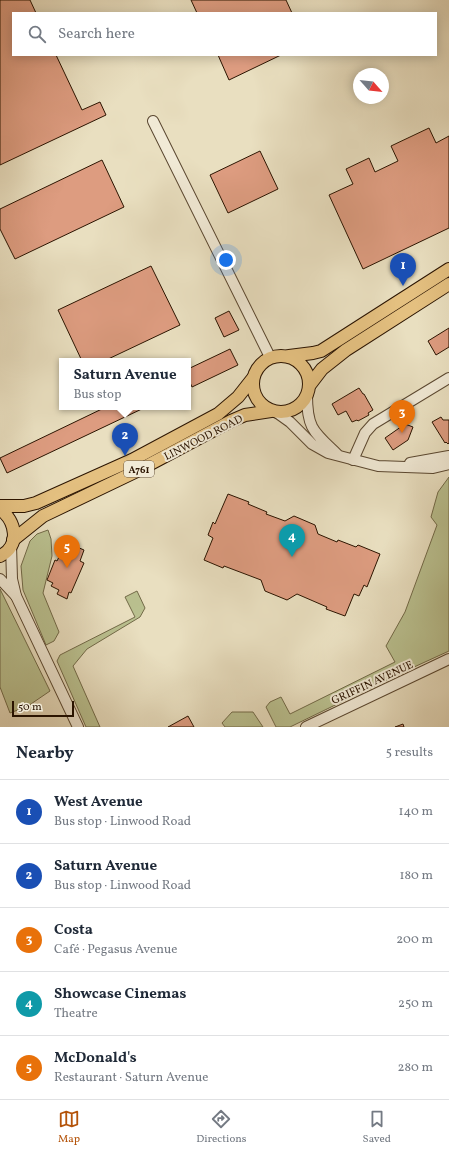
<!DOCTYPE html>
<html lang="en">
<head>
<meta charset="utf-8">
<style>
  :root { --surface:#fff; --page:#f2f2f3; --text:#1f2937; --muted:#747a83; --line:#e0e1e3; --accent:#b45309 }
  body { margin:0; font-family:Vollkorn,serif; background:var(--page); color:var(--text) }
  .compass { position:absolute; left:353px; top:68px; width:36px; height:36px; border-radius:50%; background:var(--surface); box-shadow:0 2px 10px #0003; rotate:117deg }
  .scale { position:absolute; left:12px; bottom:10px; width:62px; box-sizing:border-box; padding-left:4px; border:2px solid #2b1400; border-top:0; font-size:11px; line-height:14px; white-space:nowrap; color:#2b1400; -webkit-text-stroke:3px #f1ead6; paint-order:stroke }
  .you { position:absolute; left:226px; top:260px; width:14px; height:14px; margin:-10px; border:3px solid #fff; border-radius:50%; background:#1a73e8; box-shadow:0 0 0 6px #1a73e833 }
  .badge { display:grid; place-items:center; width:26px; height:26px; border-radius:50%; background:var(--accent); color:#fff; font-size:13px; font-weight:700 }
  .pin { position:absolute; translate:-50% -33px; filter:drop-shadow(0 1px 2px #0008) }
  .pin::after { content:''; position:absolute; top:21px; width:14px; height:12px; background:inherit; clip-path:polygon(0 0,100% 0,50% 100%) }
  .popup { position:absolute; left:59px; top:358px; width:132px; height:52px; box-sizing:border-box; display:grid; place-content:center; border-radius:0px; background:var(--surface); filter:drop-shadow(0 1px 3px #0005); font-size:13px; white-space:nowrap; color:var(--muted) }
  .popup b { font-size:15px; color:var(--text) }
  .popup::after { content:''; position:absolute; left:50%; top:100%; margin-left:-8px; border:8px solid transparent; border-top-color:var(--surface) }
  .list { margin:0; padding:0; list-style:none }
  h2 { display:flex; justify-content:space-between; align-items:center; height:52px; margin:0; padding:0 16px; font-size:17px }
  h2 small { font-size:13px; font-weight:400; color:var(--muted) }
  .list li { display:grid; grid-template-columns:26px 1fr auto; gap:12px; align-items:center; box-sizing:border-box; height:64px; padding:0 16px; border-top:1px solid var(--line) }
  .list b { display:block; font-size:15px; white-space:nowrap }
  .list p { margin:0; font-size:13px; white-space:nowrap; color:var(--muted) }
  .list em { font-size:13px; font-style:normal; color:var(--muted) }
  .icon { flex:none; width:22px; height:22px; fill:none; stroke:currentColor; stroke-width:2; stroke-linecap:round; stroke-linejoin:round }
  .map { position:relative; flex:none; width:449px; height:727px; overflow:hidden }
  .search { position:absolute; background:var(--surface); box-shadow:0 2px 10px #0003; left:12px; right:12px; top:12px; height:44px; display:flex; align-items:center; gap:10px; box-sizing:border-box; padding:0 14px; border-radius:0px; color:var(--muted); font-size:15px }
  .sheet { height:372px; background:var(--surface) }
  nav { display:flex; justify-content:space-around; align-items:center; box-sizing:border-box; height:56px; border-top:1px solid var(--line); background:var(--surface); font-size:11px; color:var(--muted) }
  nav a { display:grid; justify-items:center; gap:2px }
  nav .on { color:var(--accent) }
  .map>svg:first-child { display:block }
  .green { fill:#bac190; stroke:#726a48 }
  .building { fill:#dd9c80; stroke:#2b1400 }
  .lines { fill:none; stroke-linecap:round; stroke-linejoin:round }
  .minor-casing { stroke:#5a4730; stroke-width:12 }
  .major-casing { stroke:#2b1400; stroke-width:14 }
  .minor { stroke:#f1ead6; stroke-width:10 }
  .major { stroke:#e4c080; stroke-width:12 }
  .labels { text-anchor:middle; stroke-width:4; stroke-linejoin:round; paint-order:stroke }
  .shield { fill:#f1ead6; stroke:#665440; stroke-width:1 }
  .shield-label { font-size:10px; font-weight:bold; fill:#2b1400 }
  .street-label { font-size:11px; fill:#2b1400; stroke:#f1ead6 }
</style>
</head>
<body>
<div class="map">
<svg width="449" height="727" viewBox="0 0 449 727">
  <rect width="100%" height="100%" fill="#e9dfc0"/>
  <filter id="stains"><feTurbulence type="fractalNoise" baseFrequency=".005" numOctaves="4"/><feColorMatrix values="0 0 0 0 .2 0 0 0 0 .09 0 0 0 0 .02 0 0 0 .5 -.17"/></filter>
  <radialGradient id="worn" r=".72"><stop offset=".6" stop-color="#630" stop-opacity="0"/><stop offset="1" stop-color="#630" stop-opacity=".3"/></radialGradient>
  <g class="green">
    <polygon points="449,477 449,651 401,673 290,727 276,727 266,707 270,702 281,697 290,714 395,662 386,646 405,612 437,525 431,517 438,492"/>
    <polygon points="48,530 51,539 52,556 43,593 59,632 54,641 46,645 23,590 21,566 30,541 37,534"/>
    <polygon points="0,589 50,691 28,706 10,713 0,687"/>
    <polygon points="137,591 145,608 140,617 87,649 73,666 100,727 86,727 57,661 60,655 135,617 125,597"/>
    <polygon points="232,712 253,712 263,727 225,727 222,723"/>
  </g>
  <g class="building">
    <polygon points="0,0 30,0 36,13 13,13 13,55 56,55 82,110 100,102 106,115 0,165"/>
    <polygon points="191,0 286,0 292,13 197,13"/>
    <polygon points="218,55 281,55 229,80"/>
    <polygon points="429,128 436,143 449,136 449,228 363,269 329,195 353,184 346,169 369,158 375,172 398,161 391,146"/>
    <polygon points="260,151 278,189 228,213 210,175"/>
    <polygon points="102,160 124,207 15,259 0,229 0,209"/>
    <polygon points="151,266 180,325 104,361 82,361 58,310"/>
    <polygon points="229,311 239,330 224,337 215,318"/>
    <polygon points="449,328 449,347 436,355 428,341"/>
    <polygon points="230,349 238,365 192,387 188,378 188,369"/>
    <polygon points="359,388 363,394 364,394 373,410 368,413 369,415 358,421 357,420 352,422 346,411 338,415 332,404"/>
    <polygon points="106,407 146,407 7,473 0,458"/>
    <polygon points="441,417 443,420 449,420 449,443 448,444 446,442 445,443 432,422"/>
    <polygon points="405,424 413,427 408,440 393,450 385,438"/>
    <polygon points="228,494 249,502 248,504 267,512 266,514 285,521 294,516 315,525 318,534 337,542 338,540 356,547 358,545 380,554 367,587 364,585 359,596 354,594 345,616 326,609 327,607 297,594 287,600 265,591 261,580 224,566 223,568 204,560 213,538 208,535 213,522 215,524"/>
    <polygon points="70,544 84,550 80,561 84,563 71,593 69,592 67,599 57,594 59,590 51,586 53,583 47,580 55,560 57,561 61,553 66,555"/>
    <polygon points="188,716 194,727 168,727"/>
    <polygon points="403,724 404,727 395,727"/>
  </g>
  <g class="lines">
    <defs>
      <g id="minor">
        <polyline points="153,121 270,357"/>
        <path d="M 307,395 C 307,429 314,432 337,454"/>
        <polyline points="276,412 290,422 312,444 328,453 378,466 433,468 449,464"/>
        <polyline points="353,460 365,433 373,424 449,378"/>
        <polyline points="410,463 449,456"/>
        <polyline points="11,545 12,579 16,596 78,727"/>
        <polyline points="0,579 16,596"/>
        <polyline points="306,727 449,659"/>
      </g>
      <g id="major">
        <circle cx="281" cy="384" r="28"/>
        <polyline points="289,356 313,353 321,351 449,269"/>
        <polyline points="309,386 322,369 346,350 449,284"/>
        <polyline points="0,506 24,506 36,503 132,460 218,414 238,397 253,378"/>
        <path d="M 0,509 C 16,521 21,546 0,556"/>
        <polyline points="13,540 43,516 139,470 231,421 245,415 271,411"/>
      </g>
    </defs>
    <use href="#minor" class="minor-casing"/>
    <use href="#major" class="major-casing"/>
    <use href="#minor" class="minor"/>
    <use href="#major" class="major"/>
  </g>
  <g class="labels">
    <rect class="shield" x="124" y="461" width="30" height="16" rx="3"/>
    <g class="shield-label">
      <text x="139" y="473">A761</text>
    </g>
    <g class="street-label">
      <text transform="translate(203 437) rotate(-27)" y="4">LINWOOD ROAD</text>
      <text transform="translate(372 682) rotate(-25)" y="4">GRIFFIN AVENUE</text>
    </g>
  </g>
  <rect width="100%" height="100%" filter="url(#stains)"/>
  <rect width="100%" height="100%" fill="url(#worn)"/>
</svg>
<svg class="compass" viewBox="-18 -18 36 36"><path d="M0-13l5 13h-10z" fill="#e53935"/><path d="M0 13l5-13h-10z" fill="#747a83"/></svg>
<div class="scale">50 m</div>
<div class="you"></div>
<div class="pin badge" style="left:403px;top:286px;background:#1a4fb4">1</div>
<div class="pin badge" style="left:125px;top:456px;background:#1a4fb4">2</div>
<div class="popup"><b>Saturn Avenue</b>Bus stop</div>
<div class="pin badge" style="left:402px;top:433px;background:#e8710a">3</div>
<div class="pin badge" style="left:292px;top:557px;background:#0f9aa8">4</div>
<div class="pin badge" style="left:67px;top:568px;background:#e8710a">5</div>
<div class="search"><svg class="icon" aria-label="search" viewBox="0 0 24 24"><circle cx="10" cy="10" r="6"/><path d="M15 15l6 6"/></svg>Search here</div>
</div>
<section class="sheet">
<h2>Nearby<small>5 results</small></h2>
<ul class="list">
<li><span class="badge" style="background:#1a4fb4">1</span><div><b>West Avenue</b><p>Bus stop · Linwood Road</p></div><em>140 m</em></li>
<li><span class="badge" style="background:#1a4fb4">2</span><div><b>Saturn Avenue</b><p>Bus stop · Linwood Road</p></div><em>180 m</em></li>
<li><span class="badge" style="background:#e8710a">3</span><div><b>Costa</b><p>Café · Pegasus Avenue</p></div><em>200 m</em></li>
<li><span class="badge" style="background:#0f9aa8">4</span><div><b>Showcase Cinemas</b><p>Theatre</p></div><em>250 m</em></li>
<li><span class="badge" style="background:#e8710a">5</span><div><b>McDonald's</b><p>Restaurant · Saturn Avenue</p></div><em>280 m</em></li>
</ul>
</section>
<nav>
<a class="on"><svg class="icon" aria-label="map" viewBox="0 0 24 24"><path d="M3 6l6-2 6 2 6-2v14l-6 2-6-2-6 2zM9 4v14M15 6v14"/></svg>Map</a>
<a><svg class="icon" aria-label="directions" viewBox="0 0 24 24"><path d="M12 3l9 9-9 9-9-9zM9 14v-3h6M13 9l2 2-2 2"/></svg>Directions</a>
<a><svg class="icon" aria-label="saved" viewBox="0 0 24 24"><path d="M7 4h10v16l-5-4-5 4z"/></svg>Saved</a>
</nav>
</body>
</html>
